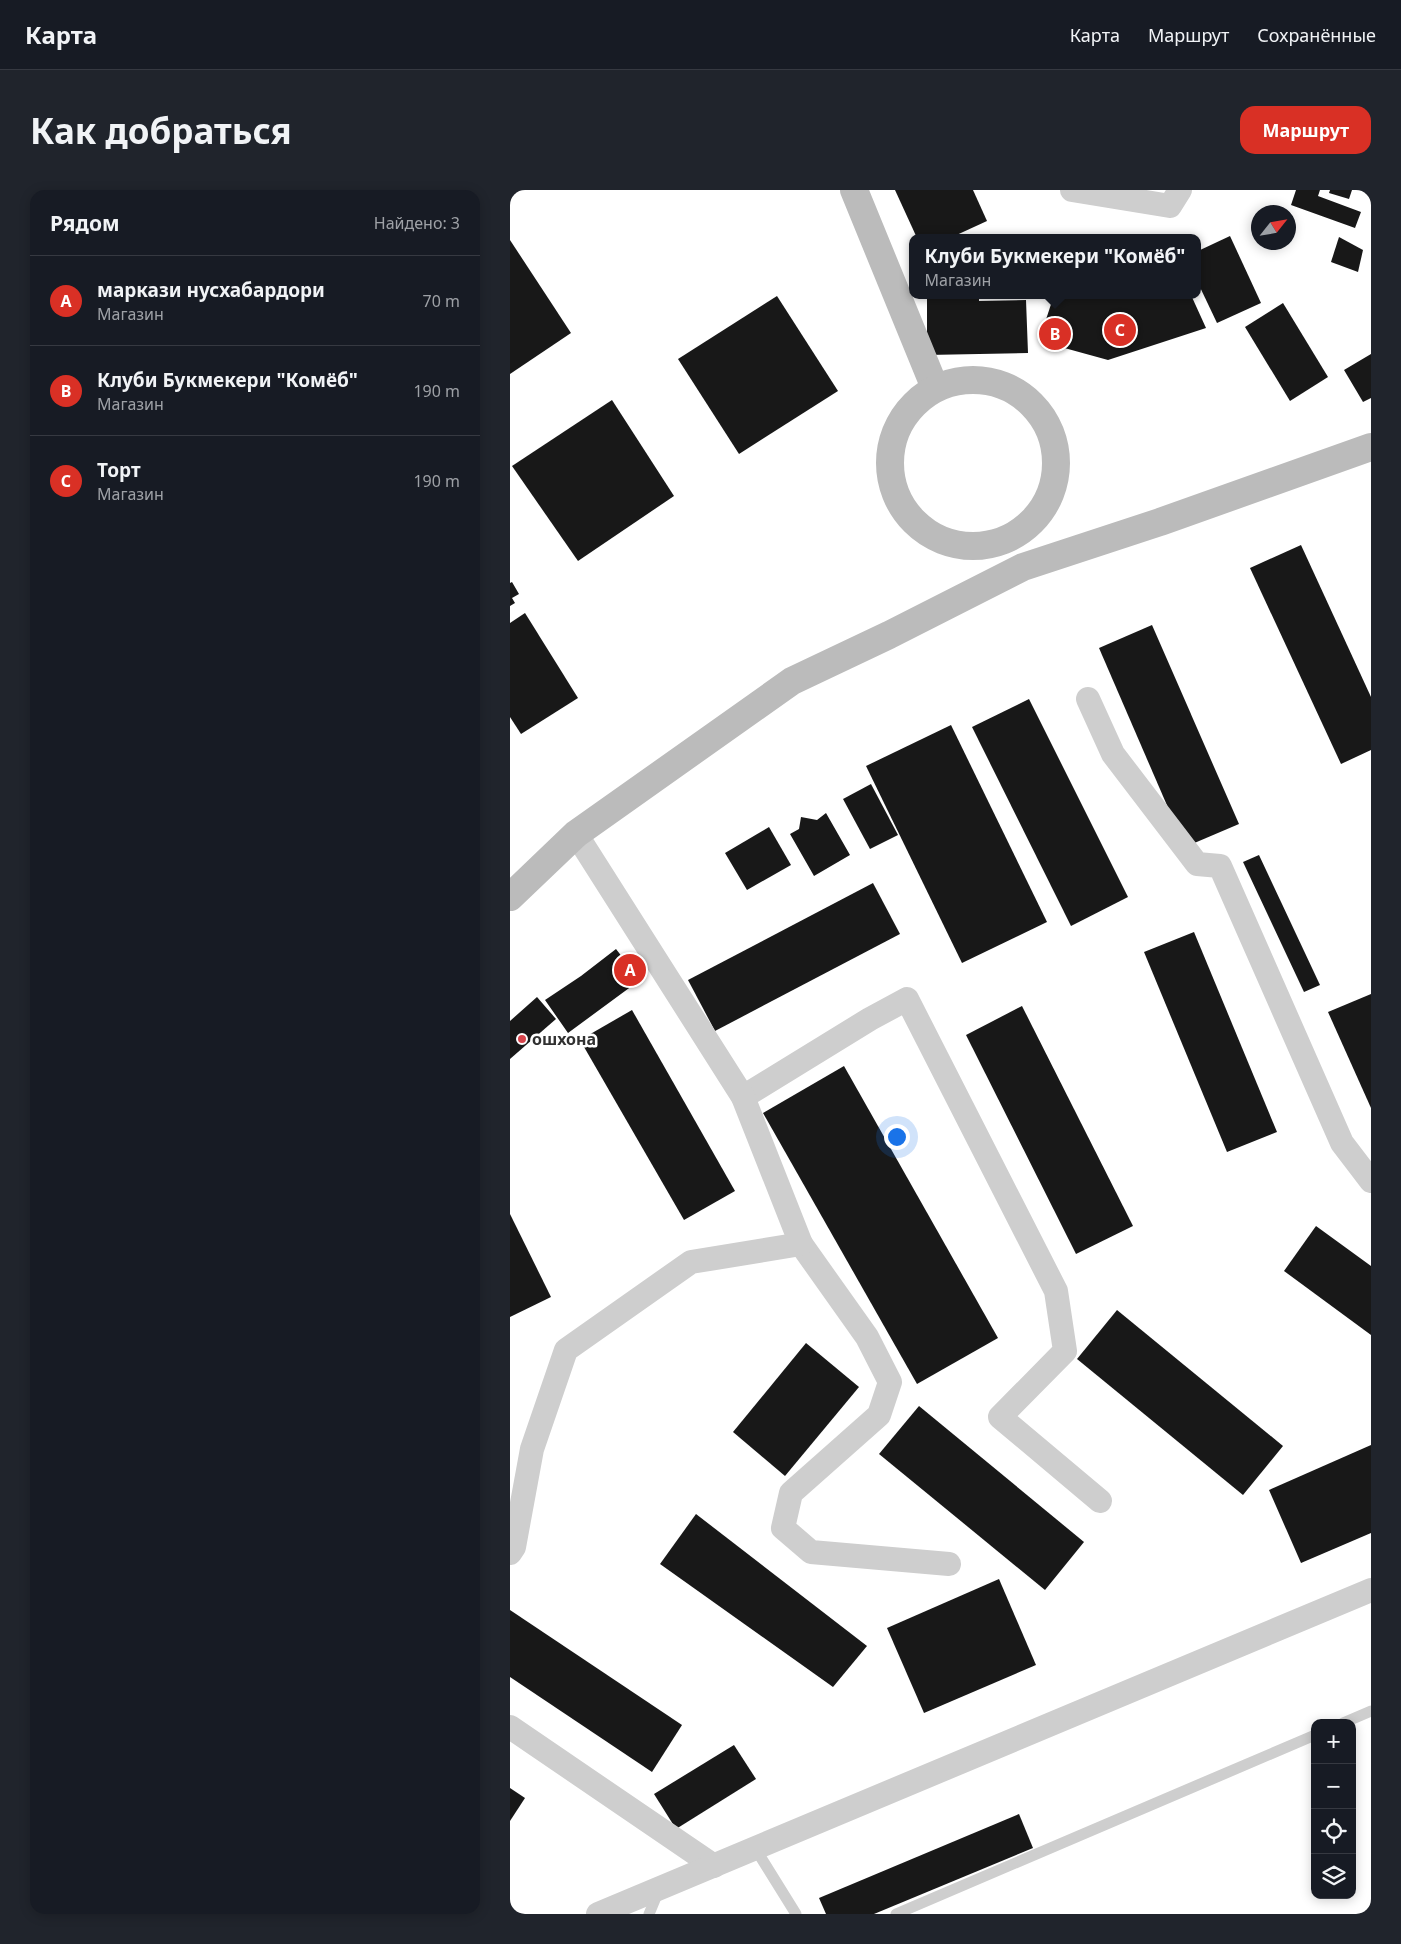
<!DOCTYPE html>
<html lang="ru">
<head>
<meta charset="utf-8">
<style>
  :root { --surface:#171b24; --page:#20242c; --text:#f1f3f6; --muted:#9ea1a6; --line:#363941; --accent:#d93025 }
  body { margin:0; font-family:"Noto Sans",sans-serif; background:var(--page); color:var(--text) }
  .controls { position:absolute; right:15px; bottom:15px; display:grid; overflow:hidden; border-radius:10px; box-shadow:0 2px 12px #0003 }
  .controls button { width:45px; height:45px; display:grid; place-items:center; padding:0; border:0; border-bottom:1px solid var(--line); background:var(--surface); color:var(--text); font:25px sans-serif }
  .compass { position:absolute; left:741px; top:15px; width:45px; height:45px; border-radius:50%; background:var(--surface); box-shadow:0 2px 12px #0003; rotate:59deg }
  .you { position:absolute; left:386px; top:946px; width:18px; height:18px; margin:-12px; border:4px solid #fff; border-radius:50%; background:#1a73e8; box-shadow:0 0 0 8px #1a73e833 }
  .badge { display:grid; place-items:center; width:32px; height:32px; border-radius:50%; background:var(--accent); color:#fff; font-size:16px; font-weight:700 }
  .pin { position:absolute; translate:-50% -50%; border:2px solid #fff; box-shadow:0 1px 5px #0006 }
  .popup { position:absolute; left:399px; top:44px; width:292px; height:65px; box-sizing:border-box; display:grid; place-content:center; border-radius:10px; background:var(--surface); filter:drop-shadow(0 1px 4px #0005); font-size:16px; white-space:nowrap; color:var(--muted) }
  .popup b { font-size:19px; color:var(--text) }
  .popup::after { content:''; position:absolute; left:50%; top:100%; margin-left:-10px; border:10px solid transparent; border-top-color:var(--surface) }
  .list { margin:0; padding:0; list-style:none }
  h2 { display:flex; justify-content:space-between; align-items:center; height:65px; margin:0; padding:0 20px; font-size:21px }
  h2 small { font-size:16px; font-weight:400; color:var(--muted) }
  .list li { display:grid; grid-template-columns:32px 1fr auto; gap:15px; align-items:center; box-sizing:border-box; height:90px; padding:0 20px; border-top:1px solid var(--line) }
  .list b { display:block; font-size:19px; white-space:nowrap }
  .list p { margin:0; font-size:16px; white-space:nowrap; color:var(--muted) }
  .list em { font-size:16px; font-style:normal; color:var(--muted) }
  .icon { flex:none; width:28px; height:28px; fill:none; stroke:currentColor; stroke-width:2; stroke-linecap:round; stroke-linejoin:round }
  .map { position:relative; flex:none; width:861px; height:1724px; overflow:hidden; border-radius:15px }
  header { display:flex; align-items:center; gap:30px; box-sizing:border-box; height:70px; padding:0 25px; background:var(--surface); border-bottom:1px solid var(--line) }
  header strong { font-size:24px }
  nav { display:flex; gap:28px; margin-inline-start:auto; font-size:18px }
  .intro { display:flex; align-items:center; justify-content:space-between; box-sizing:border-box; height:120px; padding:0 30px }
  h1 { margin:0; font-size:35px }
  .button { padding:12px 22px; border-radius:15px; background:var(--accent); color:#fff; font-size:18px; font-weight:700 }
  main { display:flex; gap:30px; padding:0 30px }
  aside { flex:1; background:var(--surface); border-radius:15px; box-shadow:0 2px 12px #0003 }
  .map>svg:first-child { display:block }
  .building { fill:#181818 }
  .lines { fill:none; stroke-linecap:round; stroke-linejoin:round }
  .lane { stroke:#cecece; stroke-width:11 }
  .street { stroke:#cecece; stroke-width:24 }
  .secondary { stroke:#bbb; stroke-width:28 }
  .poi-dot { fill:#d7444b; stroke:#fff; stroke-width:2 }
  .labels { text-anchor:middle; stroke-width:5; stroke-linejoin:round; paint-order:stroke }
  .poi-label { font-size:16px; font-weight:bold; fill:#313131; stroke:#fff; text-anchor:start }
</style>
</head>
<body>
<header>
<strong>Карта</strong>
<nav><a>Карта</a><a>Маршрут</a><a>Сохранённые</a></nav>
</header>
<div class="intro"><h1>Как добраться</h1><a class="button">Маршрут</a></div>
<main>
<aside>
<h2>Рядом<small>Найдено: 3</small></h2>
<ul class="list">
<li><span class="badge">A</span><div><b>маркази нусхабардори</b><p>Магазин</p></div><em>70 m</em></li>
<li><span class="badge">B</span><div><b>Клуби Букмекери &quot;Комёб&quot;</b><p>Магазин</p></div><em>190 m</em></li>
<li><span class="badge">C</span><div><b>Торт</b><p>Магазин</p></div><em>190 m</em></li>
</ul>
</aside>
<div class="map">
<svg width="861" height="1724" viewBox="0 0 861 1724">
  <rect width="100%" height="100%" fill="#fff"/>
  <g class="building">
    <polygon points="385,0 463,0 477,31 440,48 407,48"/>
    <polygon points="786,0 810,0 808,6 851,22 845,38 781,15"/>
    <polygon points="820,0 842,0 839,9 819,3"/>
    <polygon points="720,46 751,113 707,133 688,93 688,61"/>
    <polygon points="829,47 853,60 848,82 821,72"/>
    <polygon points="0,50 61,143 0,184"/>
    <polygon points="417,105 469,105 469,111 516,110 518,163 417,165"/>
    <polygon points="544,105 681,105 696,138 598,170 529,151"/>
    <polygon points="267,106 328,201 229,264 168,169"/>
    <polygon points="773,113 818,187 780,211 735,137"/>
    <polygon points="861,164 861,208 853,212 834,180"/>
    <polygon points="102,210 164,306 68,371 2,276"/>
    <polygon points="791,355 861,507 861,560 831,574 740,378"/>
    <polygon points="2,392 9,404 2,408 5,413 0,416 0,393"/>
    <polygon points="15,423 68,508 11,544 0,527 0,433"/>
    <polygon points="642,435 729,634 675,657 589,458"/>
    <polygon points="519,509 618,707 561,736 462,537"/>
    <polygon points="441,535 537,732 452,773 356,576"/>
    <polygon points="361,594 388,645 360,659 333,609"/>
    <polygon points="316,623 340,665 304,686 280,644 289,639 291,627 307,630"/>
    <polygon points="259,637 281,675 237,700 215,663"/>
    <polygon points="749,665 810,795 794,802 733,672"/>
    <polygon points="363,693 390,744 205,841 178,790"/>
    <polygon points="684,742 767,942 717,962 634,762"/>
    <polygon points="106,759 130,790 58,843 35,810 71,786"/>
    <polygon points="861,804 861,918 818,822"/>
    <polygon points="27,807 46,829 0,869 0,831"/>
    <polygon points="512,816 623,1036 566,1064 456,845"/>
    <polygon points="122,820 225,1001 174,1030 70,850"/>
    <polygon points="334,876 488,1148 407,1194 253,923"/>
    <polygon points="0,1024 41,1107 0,1127"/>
    <polygon points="806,1036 861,1076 861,1145 774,1081"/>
    <polygon points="607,1120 773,1256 733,1305 567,1169"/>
    <polygon points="296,1153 349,1197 275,1286 223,1242"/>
    <polygon points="409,1216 574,1352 535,1400 369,1264"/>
    <polygon points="861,1255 861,1343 791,1373 759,1300"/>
    <polygon points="186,1324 357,1456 323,1497 150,1374"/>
    <polygon points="489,1389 526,1475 414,1523 377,1438"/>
    <polygon points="0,1420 172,1535 142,1582 0,1487"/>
    <polygon points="224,1555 246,1589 166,1639 144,1604"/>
    <polygon points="0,1598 15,1608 0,1631"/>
    <polygon points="509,1624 523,1658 364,1724 316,1724 309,1708"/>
  </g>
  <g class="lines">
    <g class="lane">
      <polyline points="833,1533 861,1521"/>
      <polyline points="245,1658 286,1724"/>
      <polyline points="139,1724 149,1700"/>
      <polyline points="386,1724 805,1545"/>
    </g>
    <g class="street">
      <polyline points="562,0 660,16 670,0"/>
      <polyline points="578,509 603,564 687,674 710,676 832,953 861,991"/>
      <polyline points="233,907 360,829 397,809 546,1101 555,1161 490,1227 590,1311"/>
      <polyline points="291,1054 357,1147 380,1192 369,1225 281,1303 273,1338 301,1362 439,1374"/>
      <polyline points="0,1363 4,1357 22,1259 56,1160 181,1072 291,1054 233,907 66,644"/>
      <polyline points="0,1537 204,1676"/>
      <polyline points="88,1724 861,1400"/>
    </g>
    <g class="secondary">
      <polyline points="344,0 425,198"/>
      <circle cx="463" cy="273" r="83"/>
      <polyline points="0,707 66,644 282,491 379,445 513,377 650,332 861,257"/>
    </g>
  </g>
  <circle class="poi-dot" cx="12" cy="849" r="5"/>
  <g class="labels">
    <g class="poi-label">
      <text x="22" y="855">ошхона</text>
    </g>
  </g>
</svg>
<div class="controls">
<button>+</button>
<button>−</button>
<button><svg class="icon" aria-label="locate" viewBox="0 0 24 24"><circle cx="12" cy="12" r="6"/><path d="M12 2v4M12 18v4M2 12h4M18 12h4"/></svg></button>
<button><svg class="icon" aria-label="layers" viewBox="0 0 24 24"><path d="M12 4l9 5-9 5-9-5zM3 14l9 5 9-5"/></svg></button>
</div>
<svg class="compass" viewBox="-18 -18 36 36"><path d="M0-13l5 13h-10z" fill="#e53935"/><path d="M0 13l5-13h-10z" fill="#9ea1a6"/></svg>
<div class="you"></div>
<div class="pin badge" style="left:120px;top:780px">A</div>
<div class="pin badge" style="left:545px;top:144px">B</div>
<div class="popup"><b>Клуби Букмекери &quot;Комёб&quot;</b>Магазин</div>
<div class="pin badge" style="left:610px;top:140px">C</div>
</div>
</main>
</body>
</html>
